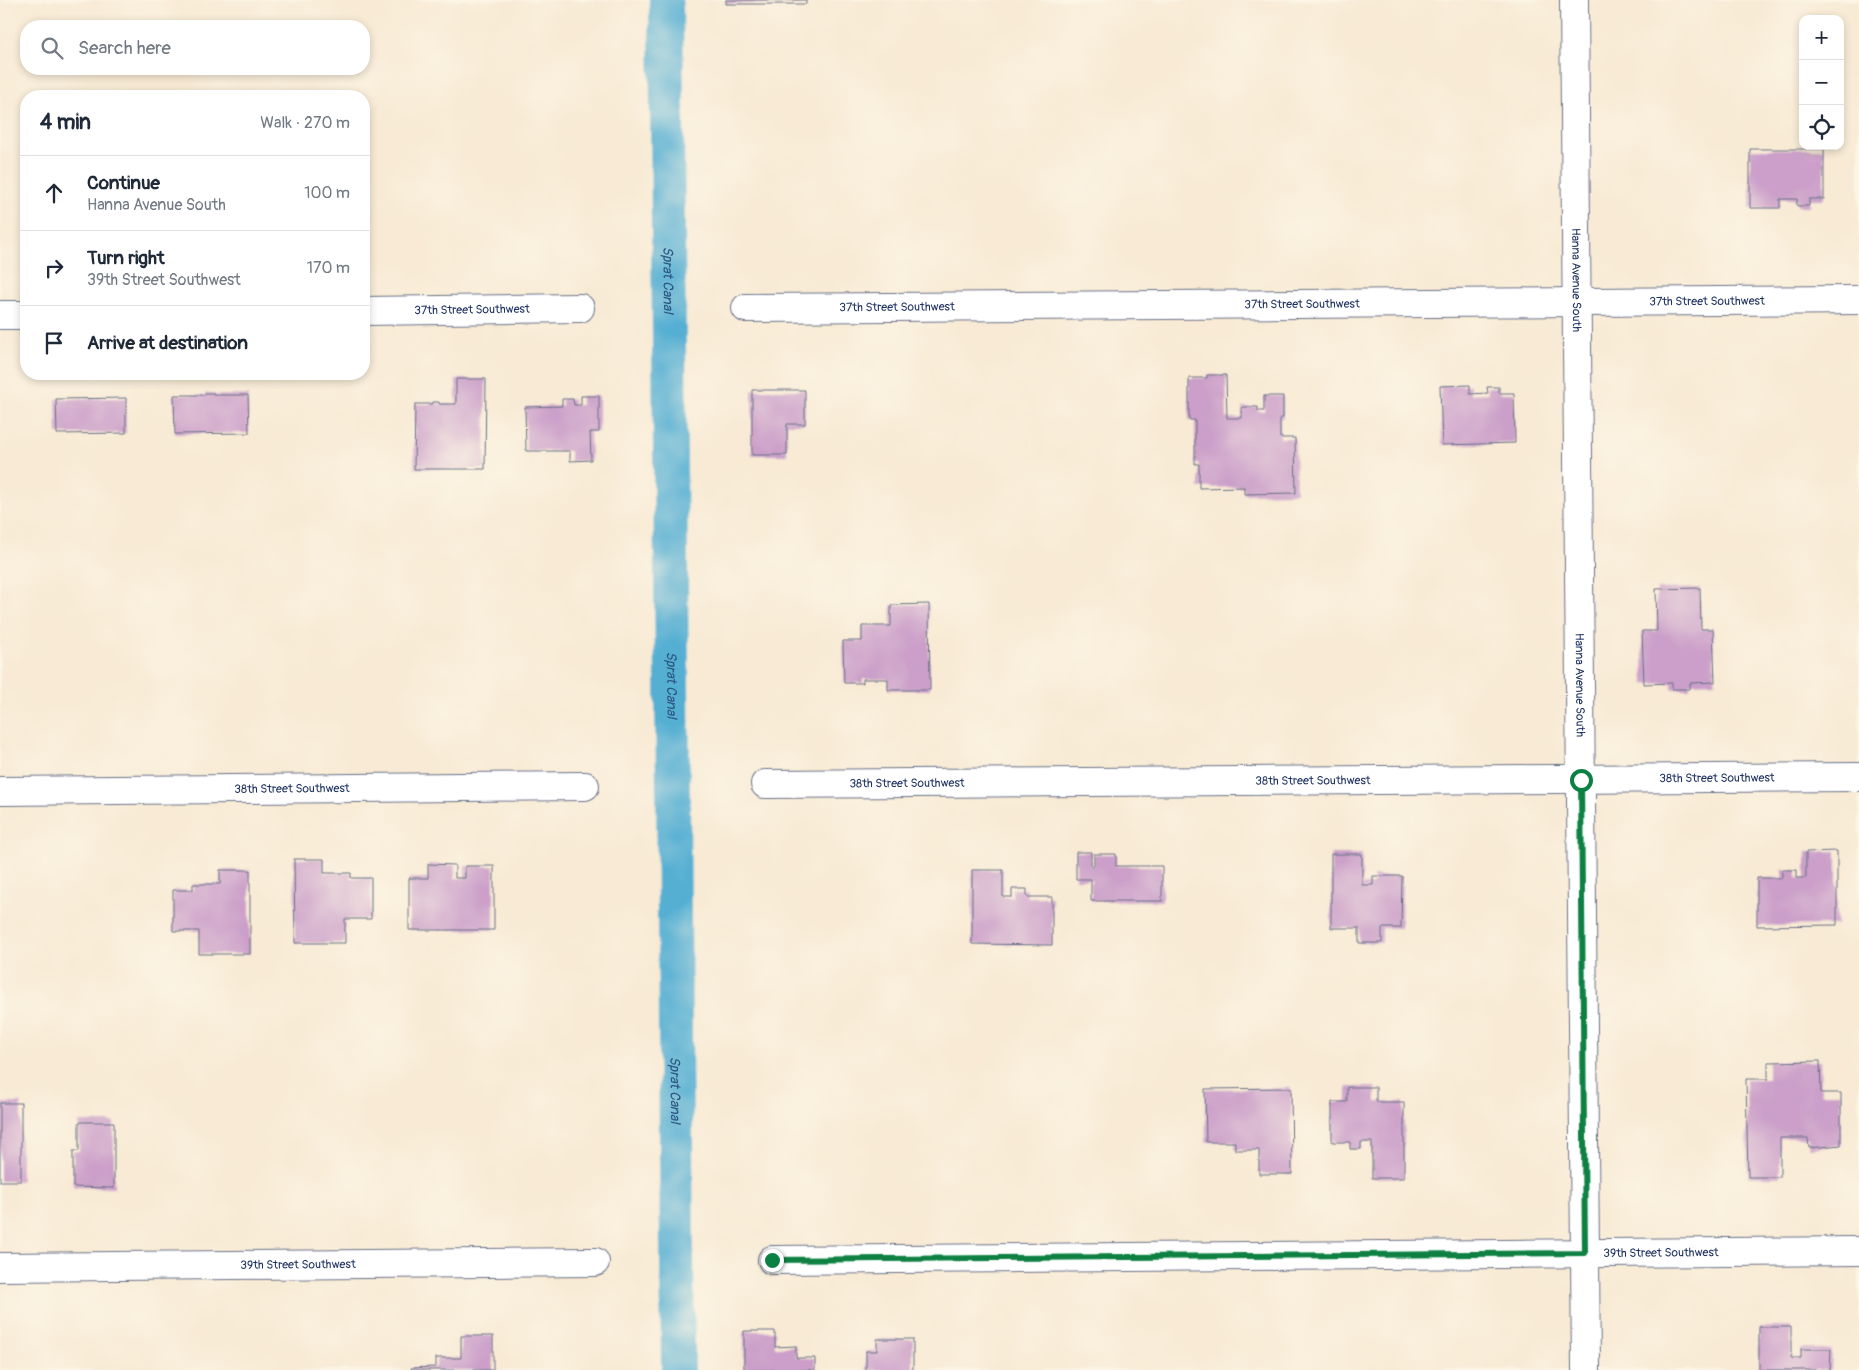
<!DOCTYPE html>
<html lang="en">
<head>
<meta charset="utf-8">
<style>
  :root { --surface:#fff; --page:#f6f6f7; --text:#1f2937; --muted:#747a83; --line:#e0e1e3 }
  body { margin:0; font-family:Pangolin,sans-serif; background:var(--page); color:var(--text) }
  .controls { position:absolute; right:15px; top:15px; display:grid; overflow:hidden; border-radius:10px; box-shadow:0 2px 8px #0003 }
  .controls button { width:45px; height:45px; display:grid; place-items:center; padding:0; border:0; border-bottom:1px solid var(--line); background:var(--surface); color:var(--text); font:25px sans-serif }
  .stop { position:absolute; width:15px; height:15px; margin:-11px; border:4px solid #0b8043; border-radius:50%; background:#fff }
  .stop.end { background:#0b8043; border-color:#fff; box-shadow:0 1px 5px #0008 }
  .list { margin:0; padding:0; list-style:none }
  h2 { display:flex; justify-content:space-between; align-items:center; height:65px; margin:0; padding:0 20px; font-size:21px }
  h2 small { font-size:16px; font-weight:400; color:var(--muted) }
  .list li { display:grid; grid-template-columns:32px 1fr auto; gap:15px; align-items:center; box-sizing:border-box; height:75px; padding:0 20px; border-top:1px solid var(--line) }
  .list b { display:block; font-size:19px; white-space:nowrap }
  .list p { margin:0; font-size:16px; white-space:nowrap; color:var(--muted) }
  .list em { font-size:16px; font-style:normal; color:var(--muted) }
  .icon { flex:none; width:28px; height:28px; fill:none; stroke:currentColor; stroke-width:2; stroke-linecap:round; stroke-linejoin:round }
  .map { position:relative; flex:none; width:1859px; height:1370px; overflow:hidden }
  .search { position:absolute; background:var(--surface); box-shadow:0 2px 8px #0003; left:20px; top:20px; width:350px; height:55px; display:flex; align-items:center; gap:12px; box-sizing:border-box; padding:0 18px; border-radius:20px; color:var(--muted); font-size:19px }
  .panel { position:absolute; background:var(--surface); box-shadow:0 2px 8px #0003; left:20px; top:90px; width:350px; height:290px; border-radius:20px }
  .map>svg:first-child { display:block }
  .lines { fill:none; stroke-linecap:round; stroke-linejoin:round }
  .canal { stroke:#55afd3; stroke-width:34 }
  .building { fill:#cb9fc9 }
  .minor-casing { stroke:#687087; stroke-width:30 }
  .minor { stroke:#fff; stroke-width:28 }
  .route { stroke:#0b8043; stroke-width:6 }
  .labels { text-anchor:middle; stroke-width:5; stroke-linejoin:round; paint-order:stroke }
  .street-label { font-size:12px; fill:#1b2f5e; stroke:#fcf5e5 }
  .water-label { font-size:14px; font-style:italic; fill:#2c5581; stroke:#fcf5e5 }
</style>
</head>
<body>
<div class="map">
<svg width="1859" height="1370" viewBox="0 0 1859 1370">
  <rect width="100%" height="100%" fill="#fcf5e5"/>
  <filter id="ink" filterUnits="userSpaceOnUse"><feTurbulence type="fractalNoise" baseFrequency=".02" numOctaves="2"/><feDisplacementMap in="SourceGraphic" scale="10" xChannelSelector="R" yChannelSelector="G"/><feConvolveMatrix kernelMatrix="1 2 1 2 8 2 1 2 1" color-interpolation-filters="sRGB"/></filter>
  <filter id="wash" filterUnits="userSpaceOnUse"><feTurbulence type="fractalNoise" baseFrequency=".0096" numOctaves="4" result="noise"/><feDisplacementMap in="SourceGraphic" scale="20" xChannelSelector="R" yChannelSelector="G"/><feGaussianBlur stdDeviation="1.12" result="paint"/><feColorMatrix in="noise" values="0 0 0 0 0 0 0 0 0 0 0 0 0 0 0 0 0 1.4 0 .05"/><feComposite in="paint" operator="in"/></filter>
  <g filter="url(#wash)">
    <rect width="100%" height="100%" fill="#f8ead4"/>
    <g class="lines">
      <path class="canal" id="s1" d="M 666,0 L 678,1370"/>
    </g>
    <g id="blocks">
      <g class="building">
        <rect x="726" y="0" width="80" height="4"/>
        <polygon points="1750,149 1824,149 1824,199 1809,199 1809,206 1797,206 1797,199 1780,199 1780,208 1750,208"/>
        <polygon points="1207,375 1226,375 1227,418 1242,418 1242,407 1258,407 1258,411 1264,411 1264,396 1283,396 1283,418 1280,418 1280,438 1295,438 1296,493 1244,494 1244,487 1199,488 1199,464 1195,464 1195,420 1189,420 1189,378 1207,378"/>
        <polygon points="456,379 486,379 485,469 414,469 415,404 432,404 432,402 439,402 439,404 456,404"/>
        <polygon points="1470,385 1470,394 1488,393 1487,387 1499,387 1499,393 1514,393 1515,443 1442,445 1440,386"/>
        <polygon points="752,390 805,390 805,424 787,424 787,455 752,455"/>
        <polygon points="205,393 214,393 214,395 248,395 249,433 175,434 174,395 205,395"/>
        <polygon points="581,396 599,396 599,432 590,432 591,460 570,461 570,451 526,451 525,407 562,406 562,399 573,399 574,405 581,405"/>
        <polygon points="126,398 126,433 57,434 56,399"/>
        <polygon points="1700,588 1701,629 1713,629 1715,682 1690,683 1690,689 1672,689 1672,683 1644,684 1642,631 1657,631 1656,589"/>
        <polygon points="929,604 930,690 888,690 888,679 863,679 863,683 844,683 843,641 862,641 862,626 891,626 891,605"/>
        <polygon points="1837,851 1837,925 1757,926 1757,878 1782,878 1782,870 1797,870 1797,878 1806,878 1806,852"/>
        <polygon points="1076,852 1091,852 1091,866 1094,866 1094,854 1116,854 1116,866 1162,866 1162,901 1091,901 1091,879 1076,879"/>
        <polygon points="1331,854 1362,854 1362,885 1373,885 1373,876 1402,876 1401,928 1382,928 1382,943 1359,943 1359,928 1331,928"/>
        <polygon points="294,859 324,859 324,873 351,873 351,878 371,878 371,919 345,919 345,943 295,943"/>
        <polygon points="428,864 455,865 455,878 465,878 465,866 494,866 494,930 409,930 409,878 428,878"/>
        <polygon points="220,870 250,870 250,954 199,954 199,931 173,931 173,890 193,890 193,884 220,884"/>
        <polygon points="972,870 1003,870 1003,897 1012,897 1012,889 1027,889 1027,897 1052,897 1052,945 972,944"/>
        <polygon points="1820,1061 1821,1093 1841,1093 1841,1145 1809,1148 1808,1138 1780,1138 1780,1177 1748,1177 1746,1079 1768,1079 1768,1062"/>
        <polygon points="1347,1087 1376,1087 1376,1102 1404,1102 1404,1178 1372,1178 1372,1142 1361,1142 1361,1149 1350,1149 1350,1142 1332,1142 1332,1102 1347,1102"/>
        <polygon points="1291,1088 1292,1174 1259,1174 1259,1150 1235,1150 1235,1142 1206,1142 1205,1089"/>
        <rect x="0" y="1103" width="21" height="78"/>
        <polygon points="79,1122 114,1122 114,1188 73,1187 73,1151 79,1151"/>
        <polygon points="1759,1327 1791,1327 1791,1358 1801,1358 1801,1349 1831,1349 1830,1370 1759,1370"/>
        <polygon points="744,1331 775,1331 775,1347 796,1346 796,1358 815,1358 815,1370 744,1370"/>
        <polygon points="461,1336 493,1336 493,1370 411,1370 411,1368 436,1367 436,1358 461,1358"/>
        <polygon points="877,1339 913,1339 913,1370 866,1370 866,1351 877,1351"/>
      </g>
    </g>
  </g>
  <g filter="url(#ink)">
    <use href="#blocks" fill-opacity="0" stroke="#687087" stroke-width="1"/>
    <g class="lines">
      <defs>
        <g id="minor">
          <path id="s2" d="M 1574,0 L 1586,1370"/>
          <path id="s3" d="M 746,308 L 1859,300"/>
          <path id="s4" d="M 364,311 L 580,308"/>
          <polyline points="0,315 26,315"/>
          <path id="s5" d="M 765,784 L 1859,777"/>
          <path id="s6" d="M 0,791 L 585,786"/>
          <path id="s7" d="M 772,1260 L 1859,1251"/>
          <path id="s8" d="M 0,1267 L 595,1262"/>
        </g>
      </defs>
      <use href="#minor" class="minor-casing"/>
      <use href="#minor" class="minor"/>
    </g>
  </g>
  <g class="lines" filter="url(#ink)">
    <polyline class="route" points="772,1260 1585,1253 1581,780"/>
  </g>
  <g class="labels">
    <g class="street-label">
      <text dy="4" stroke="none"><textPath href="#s2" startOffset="280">Hanna Avenue South</textPath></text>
      <text dy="4" stroke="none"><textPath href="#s3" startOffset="961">37th Street Southwest</textPath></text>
      <text dy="4" stroke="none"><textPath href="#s3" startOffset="556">37th Street Southwest</textPath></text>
      <text dy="4" stroke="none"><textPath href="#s3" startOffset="151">37th Street Southwest</textPath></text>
      <text dy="4" stroke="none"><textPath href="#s4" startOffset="108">37th Street Southwest</textPath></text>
      <text dy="4" stroke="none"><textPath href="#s2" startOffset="685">Hanna Avenue South</textPath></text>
      <text dy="4" stroke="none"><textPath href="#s5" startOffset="952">38th Street Southwest</textPath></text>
      <text dy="4" stroke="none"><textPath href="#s5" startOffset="548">38th Street Southwest</textPath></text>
      <text dy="4" stroke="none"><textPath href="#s5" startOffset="142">38th Street Southwest</textPath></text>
      <text dy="4" stroke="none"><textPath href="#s6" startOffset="292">38th Street Southwest</textPath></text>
      <text dy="4" stroke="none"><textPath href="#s7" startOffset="889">39th Street Southwest</textPath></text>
      <text dy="4" stroke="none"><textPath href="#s8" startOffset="298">39th Street Southwest</textPath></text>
    </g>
    <g class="water-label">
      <text dy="5" stroke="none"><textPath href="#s1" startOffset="280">Sprat Canal</textPath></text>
      <text dy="5" stroke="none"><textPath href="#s1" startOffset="685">Sprat Canal</textPath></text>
      <text dy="5" stroke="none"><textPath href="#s1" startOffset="1090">Sprat Canal</textPath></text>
    </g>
  </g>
</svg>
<div class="controls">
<button>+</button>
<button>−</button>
<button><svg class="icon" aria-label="locate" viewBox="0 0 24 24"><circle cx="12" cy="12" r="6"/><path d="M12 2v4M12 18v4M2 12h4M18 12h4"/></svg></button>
</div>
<div class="stop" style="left:1581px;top:780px"></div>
<div class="stop end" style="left:772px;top:1260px"></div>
<div class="search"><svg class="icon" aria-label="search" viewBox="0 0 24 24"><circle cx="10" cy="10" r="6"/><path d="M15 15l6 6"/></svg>Search here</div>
<section class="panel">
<h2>4 min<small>Walk · 270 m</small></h2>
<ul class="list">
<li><svg class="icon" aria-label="ahead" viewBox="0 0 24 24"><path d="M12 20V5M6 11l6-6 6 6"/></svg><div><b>Continue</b><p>Hanna Avenue South</p></div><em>100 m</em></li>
<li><svg class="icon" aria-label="right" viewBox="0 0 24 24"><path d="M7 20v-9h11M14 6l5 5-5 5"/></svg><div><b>Turn right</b><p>39th Street Southwest</p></div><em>170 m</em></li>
<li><svg class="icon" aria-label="arrive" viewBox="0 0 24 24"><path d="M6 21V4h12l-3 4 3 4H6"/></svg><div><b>Arrive at destination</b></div></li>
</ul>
</section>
</div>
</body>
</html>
